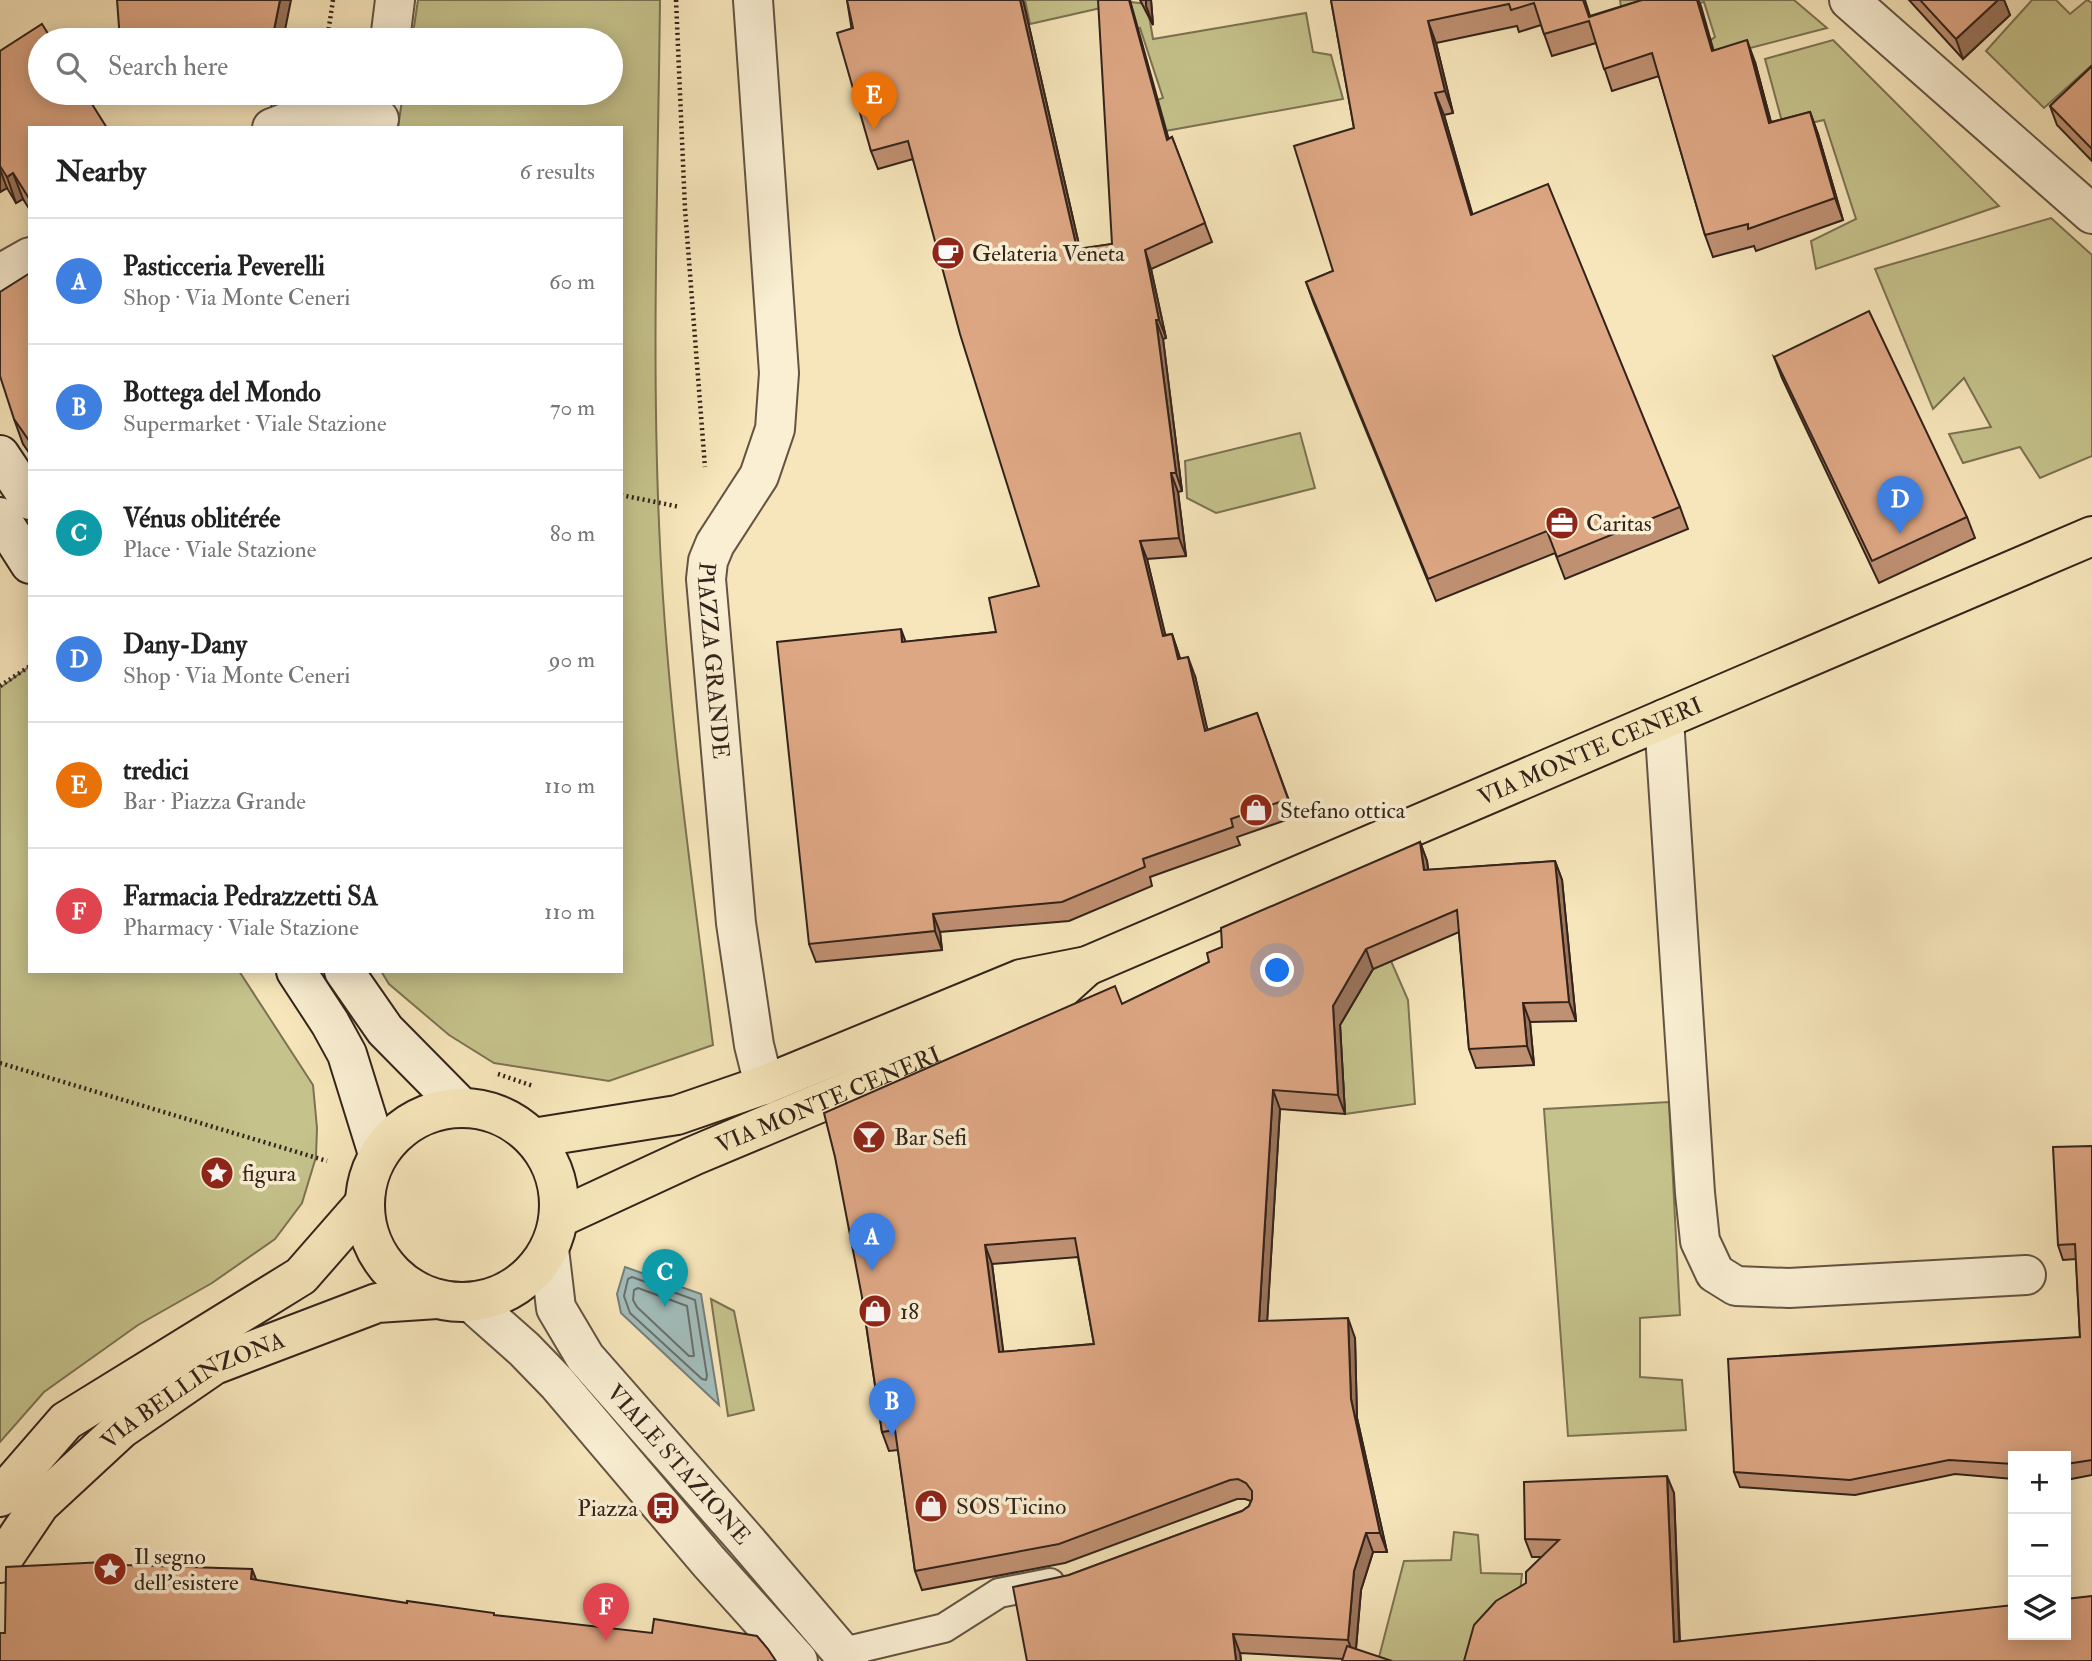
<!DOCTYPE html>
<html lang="en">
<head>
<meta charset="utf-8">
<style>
  :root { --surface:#fff; --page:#f2f2f2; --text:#222; --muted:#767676; --line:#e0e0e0; --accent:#7c3aed }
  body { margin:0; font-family:"IM FELL Double Pica",serif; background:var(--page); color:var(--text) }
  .controls { position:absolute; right:21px; bottom:21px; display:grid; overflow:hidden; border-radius:0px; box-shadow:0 4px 18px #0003 }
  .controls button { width:63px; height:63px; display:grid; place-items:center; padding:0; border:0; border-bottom:2px solid var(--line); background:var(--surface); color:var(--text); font:35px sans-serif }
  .you { position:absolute; left:1278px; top:971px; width:24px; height:24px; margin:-18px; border:5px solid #fff; border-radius:50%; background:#1a73e8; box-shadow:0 0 0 10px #1a73e833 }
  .badge { display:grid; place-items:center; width:46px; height:46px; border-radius:50%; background:var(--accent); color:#fff; font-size:23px; font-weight:700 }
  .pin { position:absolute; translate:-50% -58px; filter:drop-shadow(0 2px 4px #0008) }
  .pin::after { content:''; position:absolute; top:37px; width:24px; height:21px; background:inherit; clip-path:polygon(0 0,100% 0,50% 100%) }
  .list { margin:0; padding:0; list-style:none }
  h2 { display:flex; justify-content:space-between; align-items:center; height:91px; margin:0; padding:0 28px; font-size:30px }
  h2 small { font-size:23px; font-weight:400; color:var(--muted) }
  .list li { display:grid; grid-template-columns:46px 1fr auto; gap:21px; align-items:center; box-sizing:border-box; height:126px; padding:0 28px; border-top:2px solid var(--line) }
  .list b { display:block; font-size:26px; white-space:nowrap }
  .list p { margin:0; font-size:23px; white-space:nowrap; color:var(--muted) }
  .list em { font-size:23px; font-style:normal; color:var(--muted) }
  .icon { flex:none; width:38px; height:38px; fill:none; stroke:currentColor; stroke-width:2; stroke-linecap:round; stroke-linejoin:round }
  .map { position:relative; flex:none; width:2092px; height:1661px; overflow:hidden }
  .search { position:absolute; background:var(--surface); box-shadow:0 4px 18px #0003; left:28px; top:28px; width:595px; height:77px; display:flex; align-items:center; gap:18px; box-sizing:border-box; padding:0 24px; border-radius:38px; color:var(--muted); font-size:26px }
  .panel { position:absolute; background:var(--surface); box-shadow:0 4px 18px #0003; left:28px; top:126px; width:595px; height:847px; border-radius:0px }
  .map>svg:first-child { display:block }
  .green { fill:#c5c28b; stroke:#7c7253; stroke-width:2 }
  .water { fill:#a2bdbb; stroke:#767f7b; stroke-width:2 }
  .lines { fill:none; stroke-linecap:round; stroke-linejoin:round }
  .shore { stroke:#6a706b; stroke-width:2 }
  .lane-casing { stroke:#645443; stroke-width:32 }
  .street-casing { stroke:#645443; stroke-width:42 }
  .secondary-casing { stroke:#33231b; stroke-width:42 }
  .primary-casing { stroke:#33231b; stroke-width:42 }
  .path { stroke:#33231b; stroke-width:4.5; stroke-dasharray:2 3.5; stroke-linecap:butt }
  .lane { stroke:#faefd3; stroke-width:28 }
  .street { stroke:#faefd3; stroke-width:38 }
  .secondary { stroke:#faefd3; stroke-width:38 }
  .primary { stroke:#f7e6bb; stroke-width:38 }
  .wall { fill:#bf9072; stroke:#33231b; stroke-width:2; fill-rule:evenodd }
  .shaded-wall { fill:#9b755c; stroke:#33231b; stroke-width:2 }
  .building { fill:#dea784; stroke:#33231b; stroke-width:2; fill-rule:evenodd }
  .labels { text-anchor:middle; stroke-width:7; stroke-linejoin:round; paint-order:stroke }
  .poi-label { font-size:23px; fill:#33231b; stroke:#faefd3; text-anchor:start }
  .street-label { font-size:23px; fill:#33231b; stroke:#faefd3 }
</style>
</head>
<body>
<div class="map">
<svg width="2092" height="1661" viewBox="0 0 2092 1661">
  <rect width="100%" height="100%" fill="#f7e6bb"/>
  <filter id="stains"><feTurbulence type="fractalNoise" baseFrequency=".00286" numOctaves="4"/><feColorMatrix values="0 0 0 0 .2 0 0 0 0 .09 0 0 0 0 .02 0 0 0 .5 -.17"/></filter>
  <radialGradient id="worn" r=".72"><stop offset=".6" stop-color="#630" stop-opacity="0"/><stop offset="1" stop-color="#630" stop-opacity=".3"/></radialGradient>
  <g class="green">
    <path d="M 418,0 L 660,0 C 658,182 651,364 660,545 C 668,713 692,879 713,1045 L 609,1081 L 494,1063 L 449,1035 L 389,984 L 381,971 L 621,971 L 621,128 L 398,128 L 403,93 L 611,93 L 611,40 L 412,40 Z"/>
    <polygon points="1025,0 1114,0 1147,4 1153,39 1306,13 1313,52 1331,55 1343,99 1121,139 1113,116 1163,98 1140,28 1111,34 1101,8 1030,24"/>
    <polygon points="1620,0 1794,0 1827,28 1708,59 1703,45 1715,37 1704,2 1623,22"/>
    <polygon points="2032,0 2056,0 2070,14 2087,0 2092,3 2092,65 2044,108 1986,51"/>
    <polygon points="1833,40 1999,206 1816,269 1811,241 1856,219 1824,120 1784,129 1765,59"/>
    <polygon points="2051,218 2092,255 2092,456 2040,478 2020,447 1963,463 1949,434 1991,427 1964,378 1933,409 1875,269"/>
    <polygon points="1300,433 1315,488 1216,513 1187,498 1185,461"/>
    <polygon points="30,666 30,971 239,971 313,1085 317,1128 316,1157 302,1203 275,1239 212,1283 138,1325 44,1392 0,1442 0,688"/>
    <polygon points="1391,961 1408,1000 1415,1104 1345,1114 1340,1025 1373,969"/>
    <polygon points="1669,1102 1680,1315 1640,1318 1640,1377 1682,1380 1686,1430 1568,1436 1544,1109"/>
    <polygon points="711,1299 734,1311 754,1410 728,1416"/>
    <polygon points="1454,1532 1478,1535 1481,1573 1522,1574 1519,1601 1466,1661 1378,1661 1404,1561 1451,1560"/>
  </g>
  <polygon class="water" points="625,1267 701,1294 719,1405 621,1313 617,1294"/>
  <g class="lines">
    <g class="shore">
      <polygon points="632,1277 695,1300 707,1376 706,1380 702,1379 630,1313 624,1296 628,1279"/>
      <polygon points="638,1288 687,1306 694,1356 689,1356 637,1307 633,1300 634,1290"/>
    </g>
    <defs>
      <polyline id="lane" points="843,1652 944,1628 999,1593 1050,1583"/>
      <g id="street">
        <path id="s1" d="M 753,0 L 779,373 L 775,429 L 759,476 L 715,544 L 708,561 L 706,579 L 736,923 L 754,1045 L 764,1085"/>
        <polyline points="1849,0 2092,214"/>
        <polyline points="390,40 395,0"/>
        <polyline points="272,128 316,111 379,119"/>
        <polyline points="0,274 30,257"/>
        <polyline points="1664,719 1695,1193 1700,1241 1715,1273 1736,1286 1789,1288 2026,1275"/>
        <path id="s2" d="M 549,1249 L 556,1308 L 585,1357 L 745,1539 L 849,1661"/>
        <polyline points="471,1302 524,1349 557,1383 709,1562 798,1661"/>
      </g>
      <g id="secondary">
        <polyline points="0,455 30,500"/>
        <polyline points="0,517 30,564"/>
        <polyline points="296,971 330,1023 347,1054 378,1154"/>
        <polyline points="344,971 385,1030 461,1107"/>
      </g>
      <g id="primary">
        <circle cx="462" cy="1205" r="97"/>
        <path id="s3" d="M 533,1138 L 677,1115 L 764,1085 L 1021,979 L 1087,966 L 2092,536"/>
        <path id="s4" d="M 559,1218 L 693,1156 L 1036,1012 L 1087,966"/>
        <polyline points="0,1497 66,1421 301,1276 364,1204"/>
        <path id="s5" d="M 0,1563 L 40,1504 L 121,1429 L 214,1365 L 377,1303 L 437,1299"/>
      </g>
    </defs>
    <use href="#lane" class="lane-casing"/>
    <use href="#street" class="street-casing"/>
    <use href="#secondary" class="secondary-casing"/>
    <use href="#primary" class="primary-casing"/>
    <g class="path">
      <polyline points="676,0 685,209 705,467"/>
      <polyline points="327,40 333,0"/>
      <polyline points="621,495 680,507"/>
      <polyline points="0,686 30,666"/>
      <polyline points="0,1063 327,1161"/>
      <polyline points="498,1074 533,1086"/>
    </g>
    <use href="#lane" class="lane"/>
    <use href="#street" class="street"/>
    <use href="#secondary" class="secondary"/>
    <use href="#primary" class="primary"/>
  </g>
  <g class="wall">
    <polygon points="847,0 1023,0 1080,249 1112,244 1168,139 1172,137 1212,242 1151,269 1166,338 1163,339 1182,491 1178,492 1186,556 1147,559 1165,635 1172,634 1180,658 1195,676 1207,730 1257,713 1295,817 1237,837 1240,845 1150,877 1152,886 1069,921 940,932 942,950 816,962 809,944 906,642 996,632 1039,586 913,159 878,169 871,151"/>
    <polygon points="1140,0 1151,0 1153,25"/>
    <polygon points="1331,0 1585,0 1590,16 1642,0 1698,0 1713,51 1755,62 1771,122 1810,112 1818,134 1843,220 1756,251 1754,246 1713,257 1705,235 1659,76 1612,91 1596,43 1552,56 1541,25 1519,32 1517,26 1436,43 1453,113 1444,115 1472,214 1680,507 1688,529 1565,579 1555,553 1436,601 1314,304 1306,282 1333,271 1354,128"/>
    <polygon points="1909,0 2004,0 2010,15 1963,59"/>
    <polygon points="0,51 30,128 30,210 23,199 16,203 7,188 0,192"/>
    <polygon points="2092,66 2092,161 2057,125 2050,106"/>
    <polygon points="132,93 273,93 271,104"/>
    <polygon points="30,273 30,454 23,444 14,419"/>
    <polygon points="1774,357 1967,517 1975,538 1879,583 1782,378"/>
    <path d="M 1420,842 L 1427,861 L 1428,870 L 1555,861 L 1562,880 L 1576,1021 L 1530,1022 L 1534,1065 L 1476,1068 L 1469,1049 L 1459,932 L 1373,969 L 1340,1025 L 1345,1114 L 1280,1109 L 1267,1321 L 1355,1338 L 1357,1418 L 1387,1552 L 1373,1552 L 1361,1590 L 1356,1649 L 1343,1659 L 1240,1653 L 1241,1661 L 1027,1661 L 1069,1575 L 1242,1511 L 1249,1506 L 1251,1501 L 1245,1499 L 1237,1499 L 1065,1563 L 922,1590 L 915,1571 L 898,1450 L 889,1451 L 882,1432 L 862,1297 L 1122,1004 L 1209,962 L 1222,947 ZM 1078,1257 L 1094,1344 L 1003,1352 L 992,1264 Z"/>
    <polygon points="2092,1146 2092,1475 2066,1480 2066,1456 2013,1456 2013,1479 1955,1474 1855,1495 1740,1487 1734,1472 2080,1337 2076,1259 2063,1260 2058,1245"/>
    <polygon points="1674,1493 1680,1641 2092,1661 1464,1661 1526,1583 1542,1557 1532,1557 1525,1539"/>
  </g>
  <g class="shaded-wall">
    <polygon points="280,0 291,0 283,40 272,40"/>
    <polygon points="1020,0 1023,0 1084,267 1077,249"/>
    <polygon points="1129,0 1130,0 1174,158 1167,140"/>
    <polygon points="1146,0 1151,0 1153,25 1146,6"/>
    <polygon points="1697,0 1698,0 1701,6 1720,73 1712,51"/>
    <polygon points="1998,0 2004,0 2010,15 1963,59 1956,39"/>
    <polygon points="1428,21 1436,43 1453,113 1445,91"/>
    <polygon points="1747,40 1755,62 1777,145 1769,123"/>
    <polygon points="267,93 273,93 271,104"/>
    <polygon points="1435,93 1444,115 1479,237 1471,215"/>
    <polygon points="1810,112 1818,134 1843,220 1835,198"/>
    <polygon points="0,169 7,188 0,192"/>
    <polygon points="13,173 23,199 16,203 7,177"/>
    <polygon points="1145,250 1151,269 1166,338 1159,320"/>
    <polygon points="1156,320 1163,339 1182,491 1176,473"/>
    <polygon points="1171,473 1178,492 1186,556 1179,538"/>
    <polygon points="1140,541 1147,559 1170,654 1163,636"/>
    <polygon points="901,629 908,648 902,642"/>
    <polygon points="1172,634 1178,652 1185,677 1178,659"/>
    <polygon points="1188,657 1195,676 1212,749 1205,731"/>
    <polygon points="1420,842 1427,861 1431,889 1424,870"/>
    <polygon points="1555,861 1562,880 1576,1021 1569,1002"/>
    <polygon points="933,914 940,932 942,950 935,931"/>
    <polygon points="1366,949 1373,969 1340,1025 1345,1114 1338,1095 1333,1006"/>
    <polygon points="1523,1003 1530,1022 1534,1065 1527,1046"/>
    <polygon points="1273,1090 1280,1109 1266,1340 1259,1321"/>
    <polygon points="985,1245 992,1264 1006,1372 999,1352"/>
    <polygon points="1348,1318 1355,1338 1357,1418 1387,1552 1380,1533 1351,1399"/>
    <polygon points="1667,1476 1674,1493 1680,1660 1674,1642"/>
    <polygon points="1366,1533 1373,1552 1361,1590 1355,1659 1348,1640 1354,1571"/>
    <polygon points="252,1569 260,1589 251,1579"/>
    <polygon points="1233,1634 1240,1653 1241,1661 1236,1661"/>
  </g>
  <g class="building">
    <polygon points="117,0 280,0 272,40 120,40"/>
    <polygon points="847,0 1020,0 1077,249 1112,244 1098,0 1129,0 1167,140 1172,137 1205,223 1145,250 1159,320 1156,320 1176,473 1171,473 1179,538 1140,541 1163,636 1172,634 1178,659 1188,657 1205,731 1257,713 1288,799 1231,819 1233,827 1143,859 1145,867 1062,902 933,914 935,931 809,944 777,642 901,629 902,642 996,632 989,598 1039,586 960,334 908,141 871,151 837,33 853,28"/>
    <polygon points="1331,0 1583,0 1589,17 1642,0 1697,0 1712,51 1747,40 1769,123 1810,112 1835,198 1748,229 1748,224 1705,235 1652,53 1604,69 1589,21 1544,34 1534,3 1511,10 1509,4 1428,21 1445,91 1435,93 1471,215 1548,184 1680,507 1557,557 1547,531 1428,579 1306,282 1333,271 1294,146 1354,128"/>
    <polygon points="1920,0 1998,0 1956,39"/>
    <polygon points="42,24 52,40 40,40 40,93 85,93 107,128 30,128 30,200 13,173 7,177 0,166 0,51"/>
    <polygon points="2092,66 2092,149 2050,106"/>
    <polygon points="30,273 30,442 14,419 0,376 0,292"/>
    <polygon points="1869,311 1967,517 1872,561 1774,357"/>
    <path d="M 1420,842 L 1424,870 L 1555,861 L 1569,1002 L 1523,1003 L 1527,1046 L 1469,1049 L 1457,910 L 1366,949 L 1333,1006 L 1338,1095 L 1273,1090 L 1259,1321 L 1348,1318 L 1351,1399 L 1380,1533 L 1366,1533 L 1354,1571 L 1348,1640 L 1233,1634 L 1236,1661 L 1027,1661 L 1013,1587 L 1069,1575 L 1242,1511 L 1249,1506 L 1252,1499 L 1252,1491 L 1246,1483 L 1238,1479 L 1230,1480 L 1059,1544 L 915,1571 L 895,1430 L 882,1432 L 862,1297 L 835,1157 L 824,1113 L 1115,986 L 1122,1004 L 1209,962 L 1207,953 L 1222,947 L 1221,928 ZM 1075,1238 L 1094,1344 L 999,1352 L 985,1245 Z"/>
    <polygon points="2092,1146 2092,1460 2066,1464 2066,1456 2013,1456 2013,1464 1949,1460 1850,1480 1734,1472 1728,1359 2080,1337 2075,1244 2058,1245 2053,1147"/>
    <polygon points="1667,1476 1674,1642 2013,1605 2013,1635 2066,1635 2066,1599 2092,1596 2092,1661 1464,1661 1474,1625 1496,1601 1526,1583 1526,1572 1559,1540 1525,1539 1524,1482"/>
    <polygon points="124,1561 124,1565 252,1569 251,1579 407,1603 407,1601 494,1613 494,1615 652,1633 654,1619 757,1636 768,1649 776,1661 0,1661 0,1633 5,1633 6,1567"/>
    <polygon points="1347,1646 1392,1661 1342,1661"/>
  </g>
  <defs>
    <symbol id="cafe-disc" viewBox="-11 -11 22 22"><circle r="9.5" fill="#8f2418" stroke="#faefd3"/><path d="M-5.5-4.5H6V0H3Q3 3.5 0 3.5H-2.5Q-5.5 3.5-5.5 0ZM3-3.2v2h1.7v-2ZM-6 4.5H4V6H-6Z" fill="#fff"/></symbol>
    <symbol id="office-disc" viewBox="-11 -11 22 22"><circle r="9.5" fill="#8f2418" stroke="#faefd3"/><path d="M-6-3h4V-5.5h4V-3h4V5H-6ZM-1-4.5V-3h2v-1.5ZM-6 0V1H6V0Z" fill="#fff"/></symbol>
    <symbol id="shop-disc" viewBox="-11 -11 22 22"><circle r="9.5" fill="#8f2418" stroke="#faefd3"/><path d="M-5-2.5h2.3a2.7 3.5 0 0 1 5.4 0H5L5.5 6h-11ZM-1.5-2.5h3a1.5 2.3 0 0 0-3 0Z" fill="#fff"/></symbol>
    <symbol id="bar-disc" viewBox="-11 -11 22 22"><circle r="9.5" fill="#8f2418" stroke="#faefd3"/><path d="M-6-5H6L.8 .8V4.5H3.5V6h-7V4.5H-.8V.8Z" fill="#fff"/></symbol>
    <symbol id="sight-disc" viewBox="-11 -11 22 22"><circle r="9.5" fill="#8f2418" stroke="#faefd3"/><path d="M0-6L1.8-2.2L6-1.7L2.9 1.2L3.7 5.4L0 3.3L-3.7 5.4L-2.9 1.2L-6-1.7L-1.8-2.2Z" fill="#fff"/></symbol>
    <symbol id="bus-disc" viewBox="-11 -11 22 22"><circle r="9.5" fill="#8f2418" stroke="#faefd3"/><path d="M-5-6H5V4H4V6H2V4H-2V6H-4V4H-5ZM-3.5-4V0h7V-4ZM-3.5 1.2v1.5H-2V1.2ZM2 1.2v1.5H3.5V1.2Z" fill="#fff"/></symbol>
  </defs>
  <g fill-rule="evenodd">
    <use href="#cafe-disc" x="929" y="234" width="38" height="38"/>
    <use href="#office-disc" x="1543" y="504" width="38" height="38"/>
    <use href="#shop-disc" x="1237" y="791" width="38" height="38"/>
    <use href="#bar-disc" x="850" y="1118" width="38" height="38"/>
    <use href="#sight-disc" x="198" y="1154" width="38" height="38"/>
    <use href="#shop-disc" x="856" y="1292" width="38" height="38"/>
    <use href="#shop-disc" x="912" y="1487" width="38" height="38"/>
    <use href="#bus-disc" x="644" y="1489" width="38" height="38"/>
    <use href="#sight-disc" x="91" y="1550" width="38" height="38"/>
  </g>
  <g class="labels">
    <g class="poi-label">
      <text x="972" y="261">Gelateria Veneta</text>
      <text x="1586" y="531">Caritas</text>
      <text x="1280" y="818">Stefano ottica</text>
      <text x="894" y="1145">Bar Sefi</text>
      <text x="242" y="1181">figura</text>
      <text x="900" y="1319">18</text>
      <text x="956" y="1514">SOS Ticino</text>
      <text x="638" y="1516" text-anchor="end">Piazza</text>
      <text x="134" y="1564">Il segno<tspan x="134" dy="26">dell'esistere</tspan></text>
    </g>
    <g class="street-label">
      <text dy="8" stroke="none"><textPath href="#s1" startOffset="679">PIAZZA GRANDE</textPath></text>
      <text dy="8" stroke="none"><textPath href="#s3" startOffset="1130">VIA MONTE CENERI</textPath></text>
      <text dy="8" stroke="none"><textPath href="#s4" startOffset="294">VIA MONTE CENERI</textPath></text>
      <text dy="8" stroke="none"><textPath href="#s5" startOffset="264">VIA BELLINZONA</textPath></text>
      <text dy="8" stroke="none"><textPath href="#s2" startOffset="259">VIALE STAZIONE</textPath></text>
    </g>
  </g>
  <rect width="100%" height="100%" filter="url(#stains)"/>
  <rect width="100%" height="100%" fill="url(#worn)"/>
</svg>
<div class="controls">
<button>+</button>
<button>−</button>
<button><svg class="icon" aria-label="layers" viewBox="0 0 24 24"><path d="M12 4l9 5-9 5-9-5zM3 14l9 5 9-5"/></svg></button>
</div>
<div class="you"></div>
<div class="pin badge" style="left:872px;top:1271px;background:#3f7fe0">A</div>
<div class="pin badge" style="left:892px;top:1436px;background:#3f7fe0">B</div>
<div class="pin badge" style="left:665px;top:1307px;background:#0f9aa8">C</div>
<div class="pin badge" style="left:1900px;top:534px;background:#3f7fe0">D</div>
<div class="pin badge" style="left:874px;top:130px;background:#e8710a">E</div>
<div class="pin badge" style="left:606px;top:1641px;background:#e0444e">F</div>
<div class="search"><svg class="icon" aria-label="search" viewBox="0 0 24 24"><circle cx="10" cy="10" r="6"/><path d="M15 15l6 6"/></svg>Search here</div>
<section class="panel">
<h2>Nearby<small>6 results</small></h2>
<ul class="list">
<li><span class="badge" style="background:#3f7fe0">A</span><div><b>Pasticceria Peverelli</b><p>Shop · Via Monte Ceneri</p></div><em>60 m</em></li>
<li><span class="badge" style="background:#3f7fe0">B</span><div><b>Bottega del Mondo</b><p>Supermarket · Viale Stazione</p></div><em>70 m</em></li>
<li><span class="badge" style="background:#0f9aa8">C</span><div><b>Vénus oblitérée</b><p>Place · Viale Stazione</p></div><em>80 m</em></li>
<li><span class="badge" style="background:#3f7fe0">D</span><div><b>Dany-Dany</b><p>Shop · Via Monte Ceneri</p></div><em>90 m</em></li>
<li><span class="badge" style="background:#e8710a">E</span><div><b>tredici</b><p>Bar · Piazza Grande</p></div><em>110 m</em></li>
<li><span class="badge" style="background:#e0444e">F</span><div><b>Farmacia Pedrazzetti SA</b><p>Pharmacy · Viale Stazione</p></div><em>110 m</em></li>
</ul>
</section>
</div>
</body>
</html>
